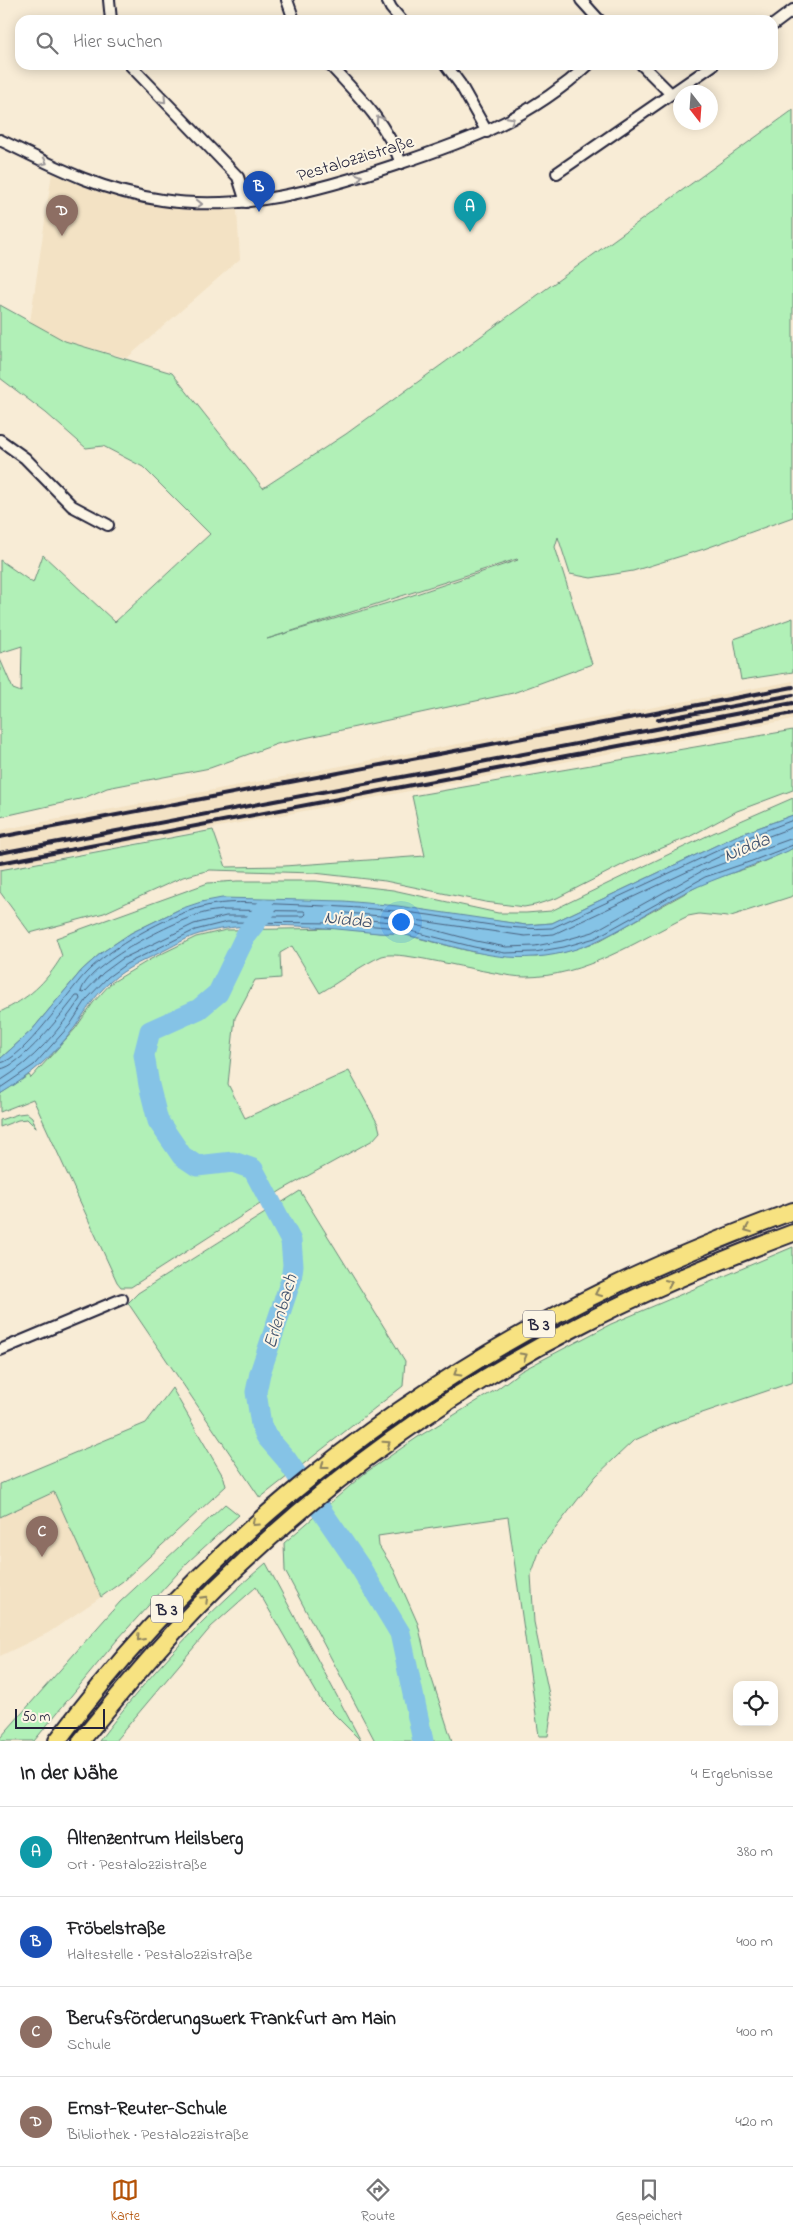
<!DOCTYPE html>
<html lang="de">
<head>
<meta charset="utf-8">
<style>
  :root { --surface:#fff; --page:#f6f6f6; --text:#202124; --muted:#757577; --line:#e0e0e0; --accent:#b45309 }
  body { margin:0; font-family:"Indie Flower",sans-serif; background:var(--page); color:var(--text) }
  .controls { position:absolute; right:15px; bottom:15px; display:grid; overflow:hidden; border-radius:10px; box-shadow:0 2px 12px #0003 }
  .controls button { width:45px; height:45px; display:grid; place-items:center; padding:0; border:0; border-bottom:1px solid var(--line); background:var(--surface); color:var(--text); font:25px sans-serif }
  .compass { position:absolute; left:673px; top:85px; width:45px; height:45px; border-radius:50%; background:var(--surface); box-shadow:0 2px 12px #0003; rotate:163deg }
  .scale { position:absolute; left:15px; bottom:12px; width:90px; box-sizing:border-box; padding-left:5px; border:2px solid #22223b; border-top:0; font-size:14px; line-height:18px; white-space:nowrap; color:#22223b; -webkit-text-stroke:4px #fcf5e5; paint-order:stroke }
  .you { position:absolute; left:400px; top:921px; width:18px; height:18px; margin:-12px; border:4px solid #fff; border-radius:50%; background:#1a73e8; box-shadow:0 0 0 8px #1a73e833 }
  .badge { display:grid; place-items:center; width:32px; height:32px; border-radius:50%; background:var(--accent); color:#fff; font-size:16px; font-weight:700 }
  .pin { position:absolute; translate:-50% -41px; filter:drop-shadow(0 1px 2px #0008) }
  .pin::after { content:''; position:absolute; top:26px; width:18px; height:15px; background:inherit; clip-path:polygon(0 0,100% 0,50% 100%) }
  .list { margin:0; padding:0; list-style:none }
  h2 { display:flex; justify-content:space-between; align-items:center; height:65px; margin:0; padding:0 20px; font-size:21px }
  h2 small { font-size:16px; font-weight:400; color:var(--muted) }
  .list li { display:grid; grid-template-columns:32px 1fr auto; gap:15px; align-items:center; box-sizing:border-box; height:90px; padding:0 20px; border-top:1px solid var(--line) }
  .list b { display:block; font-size:19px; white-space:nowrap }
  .list p { margin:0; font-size:16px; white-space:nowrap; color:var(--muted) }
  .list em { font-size:16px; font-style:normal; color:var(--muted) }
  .icon { flex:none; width:28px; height:28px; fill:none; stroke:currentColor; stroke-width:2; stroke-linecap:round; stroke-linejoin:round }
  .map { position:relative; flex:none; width:793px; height:1741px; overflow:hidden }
  .search { position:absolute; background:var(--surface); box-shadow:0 2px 12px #0003; left:15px; right:15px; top:15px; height:55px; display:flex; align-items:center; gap:12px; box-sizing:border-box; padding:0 18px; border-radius:15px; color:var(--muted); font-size:19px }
  .sheet { height:425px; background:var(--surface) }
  nav { display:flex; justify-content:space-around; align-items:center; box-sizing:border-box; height:70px; border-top:1px solid var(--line); background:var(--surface); font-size:14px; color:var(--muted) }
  nav a { display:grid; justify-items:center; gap:2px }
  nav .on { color:var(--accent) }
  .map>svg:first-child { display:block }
  .built { fill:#f3e2c4 }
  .green { fill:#b1f0b7; stroke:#6a8979; fill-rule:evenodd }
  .water { fill:#85c3e6; stroke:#5d83a2 }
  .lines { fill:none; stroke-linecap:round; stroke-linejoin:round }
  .shore { stroke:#4a627f; stroke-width:1 }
  .river { stroke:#85c3e6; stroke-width:21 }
  .minor-casing { stroke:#22223b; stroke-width:14 }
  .trunk-casing { stroke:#22223b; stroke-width:20 }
  .minor { stroke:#fcf5e5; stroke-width:10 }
  .trunk { stroke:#f7e281; stroke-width:16 }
  .rail { stroke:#22223b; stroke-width:4 }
  .oneway { stroke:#9a9698 }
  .oneway2 { stroke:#8c825e }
  .labels { text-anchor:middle; stroke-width:4; stroke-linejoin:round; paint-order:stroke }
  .shield { fill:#fcf5e5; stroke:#63616e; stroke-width:1 }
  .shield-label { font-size:16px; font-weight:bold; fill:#22223b }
  .street-label { font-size:18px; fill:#22223b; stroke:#fcf5e5 }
  .water-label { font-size:19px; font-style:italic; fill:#40526e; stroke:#fcf5e5 }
</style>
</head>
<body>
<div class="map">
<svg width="793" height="1741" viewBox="0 0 793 1741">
  <rect width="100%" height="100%" fill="#f8ecd6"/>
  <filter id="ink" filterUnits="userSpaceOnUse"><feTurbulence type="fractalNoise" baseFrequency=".02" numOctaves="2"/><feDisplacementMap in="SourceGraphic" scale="10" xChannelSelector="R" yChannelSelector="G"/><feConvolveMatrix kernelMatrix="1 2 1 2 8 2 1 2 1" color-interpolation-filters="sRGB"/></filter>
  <g filter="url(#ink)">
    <g class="built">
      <polygon points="52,173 96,191 129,201 187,210 237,210 240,259 127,358 65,341 30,322"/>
      <polygon points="793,681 793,719 0,868 0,830"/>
      <polygon points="54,1492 101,1597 48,1633 0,1656 0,1517"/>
    </g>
    <g class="green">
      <path d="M 793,110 L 793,517 L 704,549 L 633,571 L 591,578 L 570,574 L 558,537 L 555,547 L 592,664 L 513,693 L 277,744 L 210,768 L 107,788 L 84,798 L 0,817 L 0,659 L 13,689 L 21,692 L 22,646 L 0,653 L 0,560 L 33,583 L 43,555 L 115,622 L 210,534 L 143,467 L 103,446 L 86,448 L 46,413 L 0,378 L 0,305 L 65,341 L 172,373 L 263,488 L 346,434 ZM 518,560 L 401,599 L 267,639 L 517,559 Z"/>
      <polygon points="793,618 793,672 741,680 734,639"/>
      <polygon points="793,730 793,790 737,811 689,837 628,862 557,898 535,905 524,907 485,902 385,881 314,873 210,870 183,877 104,913 30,933 0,892 0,870 213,830 226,867 284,866 425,856 412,796"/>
      <path d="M 793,798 L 793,815 L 736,836 L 552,923 L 526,925 L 489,920 L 180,909 L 131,933 L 101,953 L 82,970 L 32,1030 L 0,1059 L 0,1012 C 29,998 45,984 62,956 L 56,938 L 208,883 L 237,881 L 316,881 L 393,890 L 498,913 L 526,913 L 551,911 L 713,833 Z"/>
      <path d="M 793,848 L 793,896 L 728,917 L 699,914 L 688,916 C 637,941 584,977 525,977 C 496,977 400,949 382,956 C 363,964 339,982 320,993 L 292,946 L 280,953 L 281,978 L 255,980 L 235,1018 L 228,1084 L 245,1118 L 349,1071 L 378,1124 L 380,1132 L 373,1140 L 282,1190 L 131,1287 L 121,1287 L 117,1282 L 33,1099 L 0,1112 L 0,1094 L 29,1075 L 31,1078 L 75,1029 L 93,1003 L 111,983 L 151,959 L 196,937 L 226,930 L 340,928 L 380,933 L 398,933 L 473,952 L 536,957 L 565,952 L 597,942 L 707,881 L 754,866 Z"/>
      <polygon points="27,1113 32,1117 36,1128 27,1119 18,1120 0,1127 0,1120 18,1114"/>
      <polygon points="300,1191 405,1361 403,1386 260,1498 128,1303 138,1293"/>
      <polygon points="793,1247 793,1382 670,1424 633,1441 596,1476 541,1547 531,1575 534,1622 552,1709 548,1736 539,1736 508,1517 378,1536 379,1546 394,1570 418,1624 428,1667 452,1741 375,1741 285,1571 284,1543 365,1473 418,1437 497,1389 521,1371 611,1324"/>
      <polygon points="172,1388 224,1478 226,1486 123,1581 101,1597 54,1492 0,1517 0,1484 146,1423"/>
      <polygon points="225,1504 239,1515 188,1562 117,1640 34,1741 0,1741 0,1738 120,1602"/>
      <path d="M 266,1563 L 361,1741 L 322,1702 L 256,1587 L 211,1627 L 115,1741 L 99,1741 C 150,1673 202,1618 266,1563 Z"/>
    </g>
    <path class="water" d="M 793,815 L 793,848 L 788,851 C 755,866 719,876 686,892 C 635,917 594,954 534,957 C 487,961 445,942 400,934 C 393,932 386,934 378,933 C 324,928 252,918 199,934 C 188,937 177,944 167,949 C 148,959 126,967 110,982 C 95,995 86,1011 75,1027 C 55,1054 29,1077 0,1094 L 0,1059 L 32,1030 L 82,970 L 101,953 L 131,933 L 180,909 L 201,902 L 222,898 L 344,901 L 398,906 L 526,925 L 552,923 L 736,836 Z"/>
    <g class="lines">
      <g class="shore">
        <polyline points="793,827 740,847 554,934 525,936 408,919 405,922 476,941 506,947 535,946 562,941 593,932 702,871 793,838"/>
        <path d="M 223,910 L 304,911 L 306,914 L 304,916 L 226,916 L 194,924 L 122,959 L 103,973 L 84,993 L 81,992 C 86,965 177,919 204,913 C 210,911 217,911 223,910 Z"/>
        <polygon points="346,913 392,917 394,920 392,922 345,918 343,915"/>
        <path d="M 0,1063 C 22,1061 69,991 85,974 C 109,948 168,915 202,907 C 226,900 253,903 278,904 C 329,906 378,908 429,915 C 470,921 510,931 552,928 L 738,841 L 793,820"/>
        <path d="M 0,1069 C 20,1068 63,1013 76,996 L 79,996 L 80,999 C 59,1031 33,1061 0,1081"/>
        <polyline points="0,1088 34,1065 70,1025 87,999 108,977 126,964 195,930 227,922 340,923 399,928 474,947 505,953 535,952 564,947 595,938 705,877 752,861 793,845"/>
      </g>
      <polyline class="river" points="265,910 246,935 218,993 199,1009 150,1031 144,1055 149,1085 158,1121 182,1156 197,1166 233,1162 253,1169 291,1241 293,1265 291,1280 260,1373 256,1392 261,1425 266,1436 286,1459 360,1567 400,1633 423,1741"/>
      <defs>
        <g id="minor">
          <polyline points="109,0 111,20"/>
          <polyline points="287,0 294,20"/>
          <polyline points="387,0 391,8 401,20"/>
          <polyline points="581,0 599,20"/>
          <polyline points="773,25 793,10"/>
          <polyline points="130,65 238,177 246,202"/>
          <path d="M 330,65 C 359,96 386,123 401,163"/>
          <polyline points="446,65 460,84 487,132"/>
          <polyline points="642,65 670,93"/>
          <path d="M 0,140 C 55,167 101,191 162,200 C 242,212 320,190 395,165 C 470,140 529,119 588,65"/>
          <polyline points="557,173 713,65"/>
          <polyline points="0,440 25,458 72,506 108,525"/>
          <polyline points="0,1350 122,1299"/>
        </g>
        <g id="trunk">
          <path d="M 57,1741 C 190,1561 366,1415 564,1311 C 637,1272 715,1240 793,1211"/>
          <path d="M 81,1741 C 130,1681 179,1622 236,1569 C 338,1472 455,1389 580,1325 C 649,1289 721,1260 793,1233"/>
        </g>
      </defs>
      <use href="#minor" class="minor-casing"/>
      <use href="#trunk" class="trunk-casing"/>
      <use href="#minor" class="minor"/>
      <use href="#trunk" class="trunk"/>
      <g class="rail">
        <polyline points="658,720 793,695"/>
        <polyline points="0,837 793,687"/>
        <polyline points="0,853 793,703"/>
        <polyline points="0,863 793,713"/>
      </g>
    </g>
    <defs><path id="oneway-chevron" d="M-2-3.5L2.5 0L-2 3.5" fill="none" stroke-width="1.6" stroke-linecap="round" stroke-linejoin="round" transform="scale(1.25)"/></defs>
    <g class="oneway">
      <use href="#oneway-chevron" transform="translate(163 100) rotate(46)"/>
      <use href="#oneway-chevron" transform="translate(379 119) rotate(-126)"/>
      <use href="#oneway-chevron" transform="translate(511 120) rotate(-28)"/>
      <use href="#oneway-chevron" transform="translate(44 162) rotate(26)"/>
      <use href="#oneway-chevron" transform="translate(359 177) rotate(-17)"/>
      <use href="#oneway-chevron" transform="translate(199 204) rotate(2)"/>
    </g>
    <g class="oneway2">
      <use href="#oneway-chevron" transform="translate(748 1229) rotate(158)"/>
      <use href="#oneway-chevron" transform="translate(669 1283) rotate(-24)"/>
      <use href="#oneway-chevron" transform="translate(598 1293) rotate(155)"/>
      <use href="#oneway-chevron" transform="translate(524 1356) rotate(-30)"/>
      <use href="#oneway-chevron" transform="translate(457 1373) rotate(149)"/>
      <use href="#oneway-chevron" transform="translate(387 1444) rotate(-35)"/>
      <use href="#oneway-chevron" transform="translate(324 1466) rotate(142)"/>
      <use href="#oneway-chevron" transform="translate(255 1523) rotate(138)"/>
      <use href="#oneway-chevron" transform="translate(205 1599) rotate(-45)"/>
      <use href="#oneway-chevron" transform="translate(140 1638) rotate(132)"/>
    </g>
  </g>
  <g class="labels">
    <g class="shield">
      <rect x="523" y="1310.5" width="32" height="27" rx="4"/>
      <rect x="151" y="1595.5" width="32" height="27" rx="4"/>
    </g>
    <g class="shield-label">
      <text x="539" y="1330">B 3</text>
      <text x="167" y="1615">B 3</text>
    </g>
    <g class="street-label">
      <text transform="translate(355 158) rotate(-17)" y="6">Pestalozzistraße</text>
    </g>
    <g class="water-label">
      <text transform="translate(746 846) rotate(-22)" y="7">Nidda</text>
      <text transform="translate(348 918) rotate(6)" y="7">Nidda</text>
      <text transform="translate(279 1311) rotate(-73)" y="7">Erlenbach</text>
    </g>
  </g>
</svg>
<div class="controls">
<button><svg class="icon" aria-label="locate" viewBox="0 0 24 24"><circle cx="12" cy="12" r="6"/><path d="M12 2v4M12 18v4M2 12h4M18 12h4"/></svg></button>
</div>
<svg class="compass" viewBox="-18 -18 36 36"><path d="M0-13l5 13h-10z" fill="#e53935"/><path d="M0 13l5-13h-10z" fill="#757577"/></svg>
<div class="scale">50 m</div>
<div class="you"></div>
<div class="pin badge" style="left:470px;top:232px;background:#0f9aa8">A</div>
<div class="pin badge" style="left:259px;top:212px;background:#1a4fb4">B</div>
<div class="pin badge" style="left:42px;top:1557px;background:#8d6e63">C</div>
<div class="pin badge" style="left:62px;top:236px;background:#8d6e63">D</div>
<div class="search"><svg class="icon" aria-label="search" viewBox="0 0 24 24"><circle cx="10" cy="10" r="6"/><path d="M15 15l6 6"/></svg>Hier suchen</div>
</div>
<section class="sheet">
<h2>In der Nähe<small>4 Ergebnisse</small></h2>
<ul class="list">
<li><span class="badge" style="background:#0f9aa8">A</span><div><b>Altenzentrum Heilsberg</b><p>Ort · Pestalozzistraße</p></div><em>380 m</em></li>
<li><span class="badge" style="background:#1a4fb4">B</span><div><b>Fröbelstraße</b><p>Haltestelle · Pestalozzistraße</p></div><em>400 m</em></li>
<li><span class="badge" style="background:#8d6e63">C</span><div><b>Berufsförderungswerk Frankfurt am Main</b><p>Schule</p></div><em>400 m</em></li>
<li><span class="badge" style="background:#8d6e63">D</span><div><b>Ernst-Reuter-Schule</b><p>Bibliothek · Pestalozzistraße</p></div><em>420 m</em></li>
</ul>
</section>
<nav>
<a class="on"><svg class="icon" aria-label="map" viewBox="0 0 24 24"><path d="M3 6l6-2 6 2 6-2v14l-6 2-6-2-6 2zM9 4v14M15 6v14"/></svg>Karte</a>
<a><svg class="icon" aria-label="directions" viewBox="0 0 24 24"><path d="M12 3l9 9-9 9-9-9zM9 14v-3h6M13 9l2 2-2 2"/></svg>Route</a>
<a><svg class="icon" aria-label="saved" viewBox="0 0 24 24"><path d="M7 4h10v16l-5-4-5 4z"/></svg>Gespeichert</a>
</nav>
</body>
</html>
